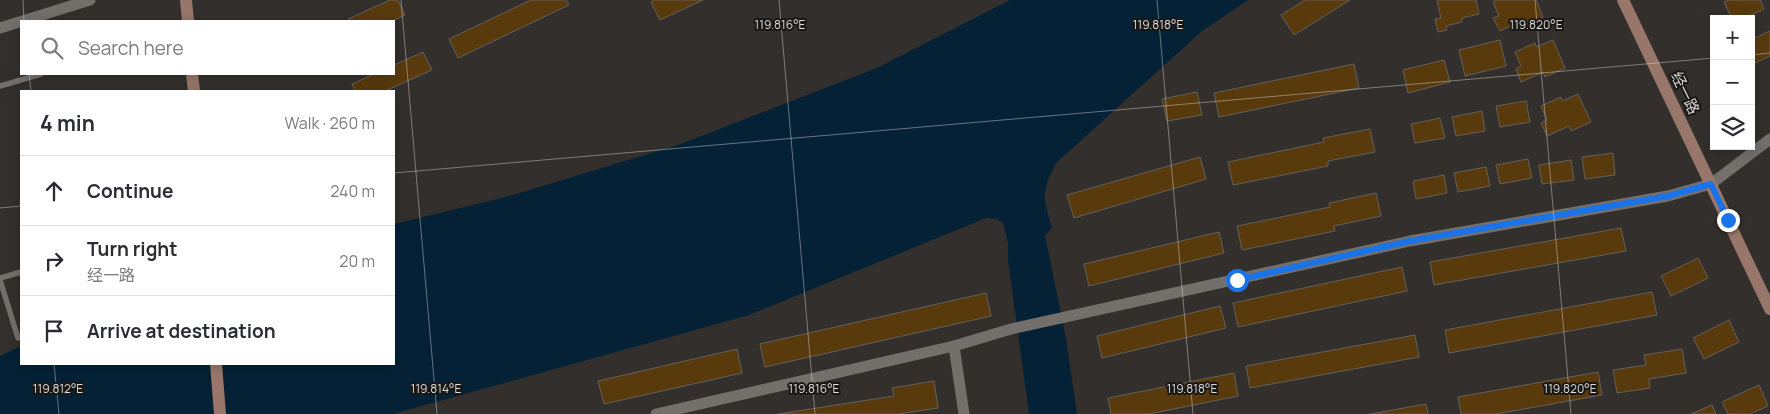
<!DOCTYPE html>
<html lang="en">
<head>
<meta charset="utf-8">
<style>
  :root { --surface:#fff; --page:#f7f7f7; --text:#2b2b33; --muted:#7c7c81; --line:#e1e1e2 }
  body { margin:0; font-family:Manrope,"Noto Sans SC",sans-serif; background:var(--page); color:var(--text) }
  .controls { position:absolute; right:15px; top:15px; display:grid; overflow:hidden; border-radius:0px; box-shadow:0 2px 12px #0003 }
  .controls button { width:45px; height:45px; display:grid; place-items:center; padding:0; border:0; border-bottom:1px solid var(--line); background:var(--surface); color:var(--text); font:25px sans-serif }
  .stop { position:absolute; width:15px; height:15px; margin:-11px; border:4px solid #1a73e8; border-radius:50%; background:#fff }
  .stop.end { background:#1a73e8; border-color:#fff; box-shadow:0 1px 5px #0008 }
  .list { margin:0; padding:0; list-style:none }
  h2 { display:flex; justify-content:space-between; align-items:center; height:65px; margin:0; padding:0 20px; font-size:21px }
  h2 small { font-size:16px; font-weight:400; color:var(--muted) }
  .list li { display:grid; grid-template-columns:32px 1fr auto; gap:15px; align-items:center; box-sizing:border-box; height:70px; padding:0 20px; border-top:1px solid var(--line) }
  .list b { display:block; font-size:19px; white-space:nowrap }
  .list p { margin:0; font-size:16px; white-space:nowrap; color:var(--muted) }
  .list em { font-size:16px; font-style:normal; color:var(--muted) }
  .icon { flex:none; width:28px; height:28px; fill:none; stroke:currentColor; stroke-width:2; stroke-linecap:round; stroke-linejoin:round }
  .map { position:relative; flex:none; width:1770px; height:414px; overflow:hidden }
  .search { position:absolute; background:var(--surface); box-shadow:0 2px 12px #0003; left:20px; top:20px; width:375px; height:55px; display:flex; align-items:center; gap:12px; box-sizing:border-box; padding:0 18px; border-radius:0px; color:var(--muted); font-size:19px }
  .panel { position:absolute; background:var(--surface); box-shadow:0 2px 12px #0003; left:20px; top:90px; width:375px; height:275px; border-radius:0px }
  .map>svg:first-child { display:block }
  .water { fill:#042136 }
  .building { fill:#583a0d; stroke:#65615d }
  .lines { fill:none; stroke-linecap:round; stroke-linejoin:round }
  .lane { stroke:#736f6b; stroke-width:5.5 }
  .street { stroke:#736f6b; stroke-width:11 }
  .secondary { stroke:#98776a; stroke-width:12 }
  .route { stroke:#1a73e8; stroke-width:6 }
  .ticks { fill:none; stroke:#dfdcda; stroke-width:1; stroke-opacity:0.45 }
  .labels { text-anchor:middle; stroke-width:4; stroke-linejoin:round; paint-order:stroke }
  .street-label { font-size:15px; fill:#dfdcda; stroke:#191816 }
  .ticks-label { font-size:12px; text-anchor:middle; fill:#dfdcda; stroke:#191816; stroke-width:4; stroke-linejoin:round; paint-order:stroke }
</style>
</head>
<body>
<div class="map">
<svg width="1770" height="414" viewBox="0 0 1770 414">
  <rect width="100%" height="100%" fill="#332f2c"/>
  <path class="water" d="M 1010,0 L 1248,0 L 1202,31 L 1056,163 C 1041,193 1043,196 1052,228 L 1045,235 L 1066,339 L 1077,414 L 1029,414 L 1008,260 L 1008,243 L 1003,223 L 997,219 L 986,218 L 749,315 L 393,414 L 0,414 L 0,356 L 21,346 L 21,364 L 394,364 L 394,224 L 506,197 L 678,145 L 877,68 Z"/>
  <g class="building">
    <polygon points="390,0 398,0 405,15 392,21 349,21 348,19"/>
    <polygon points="531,0 566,0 569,5 458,58 449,39"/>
    <polygon points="654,0 703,0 660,20 651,2"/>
    <polygon points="1305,0 1350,0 1294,35 1281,15"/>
    <polygon points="1437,0 1476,0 1479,14 1462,18 1462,22 1446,26 1447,30 1438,32 1435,19 1441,18"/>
    <polygon points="1496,0 1536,0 1543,17 1523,26 1521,21 1500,31 1493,18 1499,16 1493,2"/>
    <polygon points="1729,0 1760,0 1764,9 1743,19 1732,19 1724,2"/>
    <polygon points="1770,31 1770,56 1753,64 1751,40"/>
    <polygon points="1500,40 1506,66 1465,76 1459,50"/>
    <polygon points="1553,40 1565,68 1545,77 1543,72 1521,82 1516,69 1521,66 1515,52 1535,43 1536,47"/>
    <polygon points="423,52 432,70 385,91 355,91 352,84 374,74 394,74 394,65"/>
    <polygon points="1444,60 1450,82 1408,93 1403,70"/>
    <polygon points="1354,64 1359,88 1219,117 1214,93"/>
    <polygon points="1197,92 1202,115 1167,121 1162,99"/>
    <polygon points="1578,94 1591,122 1571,131 1569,126 1547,136 1541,123 1547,120 1541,106 1561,97 1562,101"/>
    <polygon points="1526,101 1530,122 1500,127 1496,106"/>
    <polygon points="1482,111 1485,131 1456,136 1452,117"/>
    <polygon points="1440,118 1445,138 1415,143 1411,124"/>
    <polygon points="1370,129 1375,152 1328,161 1328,166 1233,185 1228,162 1324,142 1323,138"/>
    <polygon points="1613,153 1615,175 1585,179 1582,157"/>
    <polygon points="1200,157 1206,179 1074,218 1067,195"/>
    <polygon points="1528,159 1532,178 1500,184 1496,165"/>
    <polygon points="1571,160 1574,180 1542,184 1539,165"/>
    <polygon points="1486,167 1490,186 1458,192 1454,173"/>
    <polygon points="1444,175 1447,193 1416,199 1413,181"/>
    <polygon points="1376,193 1381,216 1334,226 1335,231 1242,250 1237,226 1330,207 1329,203"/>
    <polygon points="1621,228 1626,251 1434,285 1430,262"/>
    <polygon points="1219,232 1224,253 1089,286 1084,264"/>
    <polygon points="1698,258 1708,278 1671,296 1661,276"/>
    <polygon points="1402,267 1407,291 1238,327 1233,303"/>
    <polygon points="1652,292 1657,315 1449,353 1445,330"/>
    <polygon points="986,293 991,316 765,367 760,344"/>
    <polygon points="1220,306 1226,328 1102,358 1097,336"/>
    <polygon points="1729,320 1739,342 1704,359 1693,338"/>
    <polygon points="1415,335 1419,357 1250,388 1246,366"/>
    <polygon points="737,349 742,373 604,404 598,381"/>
    <polygon points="1682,349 1686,373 1649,379 1650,388 1617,393 1613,370 1646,365 1644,355"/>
    <polygon points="1598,372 1602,395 1496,414 1461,414 1458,397"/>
    <polygon points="1234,373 1238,396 1149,414 1111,414 1108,398"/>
    <polygon points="934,381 938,408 898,414 778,414 894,396 892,388"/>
    <polygon points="1759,385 1768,406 1750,414 1728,414 1722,402"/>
    <polygon points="1426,404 1428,414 1370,414"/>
    <polygon points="1712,405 1716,414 1691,414"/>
  </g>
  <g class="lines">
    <g class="lane">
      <polyline points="0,86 41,74"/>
      <polyline points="0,278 21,272"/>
      <polyline points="0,280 18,338"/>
    </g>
    <g class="street">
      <polyline points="0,28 90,0"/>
      <polyline points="954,346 964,414"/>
      <polyline points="656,414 954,346 1011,329 1410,241 1668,196 1711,184 1770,139"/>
    </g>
    <g class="secondary">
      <polyline points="186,0 188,21"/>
      <polyline points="1623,0 1770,309"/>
      <polyline points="192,74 194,91"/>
      <polyline points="216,364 220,414"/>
    </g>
  </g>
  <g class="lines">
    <polyline class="route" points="1237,280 1410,241 1668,196 1711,184 1728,220"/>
  </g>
  <path class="ticks" d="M 23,0 L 24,21M 401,0 L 437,414M 779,0 L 815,414M 1157,0 L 1193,414M 1535,0 L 1571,414M 1751,55 L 1770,53M 29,74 L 31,91M 394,173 L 1714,58M 0,208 L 21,206M 54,364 L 59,414"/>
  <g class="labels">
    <g class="street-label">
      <text transform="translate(1685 93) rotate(64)" y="5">经一路</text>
    </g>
  </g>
  <g class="ticks-label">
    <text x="780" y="29">119.816°E</text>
    <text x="1158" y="29">119.818°E</text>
    <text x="1536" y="29">119.820°E</text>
    <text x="58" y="393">119.812°E</text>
    <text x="436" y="393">119.814°E</text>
    <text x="814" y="393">119.816°E</text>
    <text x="1192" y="393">119.818°E</text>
    <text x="1570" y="393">119.820°E</text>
  </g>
</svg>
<div class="controls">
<button>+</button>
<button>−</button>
<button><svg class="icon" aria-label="layers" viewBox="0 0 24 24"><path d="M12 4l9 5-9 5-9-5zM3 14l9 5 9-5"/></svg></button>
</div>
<div class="stop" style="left:1237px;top:280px"></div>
<div class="stop end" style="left:1728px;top:220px"></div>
<div class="search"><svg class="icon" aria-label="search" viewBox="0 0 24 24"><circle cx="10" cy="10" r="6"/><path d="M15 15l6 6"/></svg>Search here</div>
<section class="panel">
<h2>4 min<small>Walk · 260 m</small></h2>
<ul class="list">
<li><svg class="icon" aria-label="ahead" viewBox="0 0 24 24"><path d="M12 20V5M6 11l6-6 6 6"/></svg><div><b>Continue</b></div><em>240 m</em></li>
<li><svg class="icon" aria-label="right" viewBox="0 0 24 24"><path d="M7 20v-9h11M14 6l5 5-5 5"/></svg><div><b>Turn right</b><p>经一路</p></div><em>20 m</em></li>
<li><svg class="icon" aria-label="arrive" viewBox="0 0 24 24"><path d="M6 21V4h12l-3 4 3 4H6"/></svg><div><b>Arrive at destination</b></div></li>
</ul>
</section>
</div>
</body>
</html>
